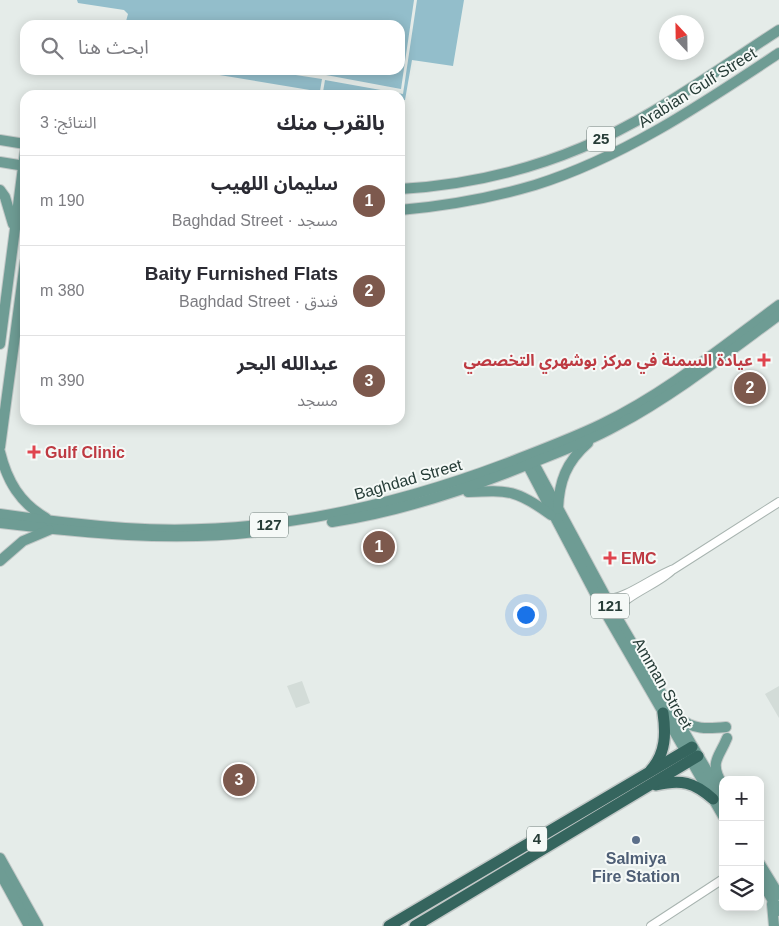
<!DOCTYPE html>
<html lang="ar">
<head>
<meta charset="utf-8">
<style>
  :root { --surface:#fff; --page:#f7f7f7; --text:#2b2b33; --muted:#7c7c81; --line:#e1e1e2; --accent:#7d594d }
  body { margin:0; font-family:Arial,"Noto Sans Arabic",sans-serif; background:var(--page); color:var(--text); direction:rtl }
  .controls { position:absolute; right:15px; bottom:15px; display:grid; overflow:hidden; border-radius:10px; box-shadow:0 2px 12px #0003 }
  .controls button { width:45px; height:45px; display:grid; place-items:center; padding:0; border:0; border-bottom:1px solid var(--line); background:var(--surface); color:var(--text); font:25px sans-serif }
  .compass { position:absolute; left:659px; top:15px; width:45px; height:45px; border-radius:50%; background:var(--surface); box-shadow:0 2px 12px #0003; rotate:338deg }
  .you { position:absolute; left:525px; top:614px; width:18px; height:18px; margin:-12px; border:4px solid #fff; border-radius:50%; background:#1a73e8; box-shadow:0 0 0 8px #1a73e833 }
  .badge { display:grid; place-items:center; width:32px; height:32px; border-radius:50%; background:var(--accent); color:#fff; font-size:16px; font-weight:700 }
  .pin { position:absolute; translate:-50% -50%; border:2px solid #fff; box-shadow:0 1px 5px #0006 }
  .list { margin:0; padding:0; list-style:none }
  h2 { display:flex; justify-content:space-between; align-items:center; height:65px; margin:0; padding:0 20px; font-size:21px }
  h2 small { font-size:16px; font-weight:400; color:var(--muted) }
  .list li { display:grid; grid-template-columns:32px 1fr auto; gap:15px; align-items:center; box-sizing:border-box; height:90px; padding:0 20px; border-top:1px solid var(--line) }
  .list b { display:block; font-size:19px; white-space:nowrap }
  .list p { margin:0; font-size:16px; white-space:nowrap; color:var(--muted) }
  .list em { font-size:16px; font-style:normal; color:var(--muted) }
  .icon { flex:none; width:28px; height:28px; fill:none; stroke:currentColor; stroke-width:2; stroke-linecap:round; stroke-linejoin:round }
  .map { position:relative; flex:none; width:779px; height:926px; overflow:hidden; direction:ltr }
  .search { position:absolute; background:var(--surface); box-shadow:0 2px 12px #0003; left:20px; top:20px; width:385px; height:55px; display:flex; align-items:center; gap:12px; box-sizing:border-box; padding:0 18px; border-radius:15px; color:var(--muted); font-size:19px }
  .panel { position:absolute; background:var(--surface); box-shadow:0 2px 12px #0003; left:20px; top:90px; width:385px; height:335px; border-radius:15px; direction:rtl }
  .map>svg:first-child { display:block }
  .built { fill:#d3dcd8 }
  .water { fill:#93becb }
  .pier { fill:#e5ece9 }
  .lines { fill:none; stroke-linecap:round; stroke-linejoin:round }
  .minor-casing { stroke:#a8b4b0; stroke-width:10 }
  .major-casing { stroke:#c2c8c7; stroke-width:12 }
  .highway-casing { stroke:#c2c8c7; stroke-width:14 }
  .minor { stroke:#fff; stroke-width:8 }
  .major { stroke:#6e9c94; stroke-width:10 }
  .highway { stroke:#35655e; stroke-width:11 }
  .health-dot { fill:#e0444e; stroke:#f5f9f7; stroke-width:2 }
  .service-dot { fill:#5c6f8a; stroke:#f5f9f7; stroke-width:2 }
  .labels { text-anchor:middle; stroke-width:4; stroke-linejoin:round; paint-order:stroke }
  .shield { fill:#f5f9f7; stroke:#647571; stroke-width:1 }
  .shield-label { font-size:15px; font-weight:bold; fill:#263c37 }
  .street-label { font-size:16px; fill:#263c37; stroke:#f5f9f7 }
  .health-label { font-size:16px; font-weight:bold; fill:#be3a42; stroke:#f5f9f7; text-anchor:start }
  .service-label { font-size:16px; font-weight:bold; fill:#4e5e75; stroke:#f5f9f7 }
</style>
</head>
<body>
<div class="map">
<svg width="779" height="926" viewBox="0 0 779 926">
  <rect width="100%" height="100%" fill="#e5ece9"/>
  <g class="built">
    <polygon points="302,681 310,703 296,708 287,686"/>
    <polygon points="779,686 779,718 765,694"/>
  </g>
  <polygon class="water" points="77,0 464,0 453,66 412,60 405,100 400,100 400,95 340,95 189,70 400,70 400,25 125,25 128,14 124,10 78,3"/>
  <polygon class="pier" points="414,0 417,0 403,94 325,80 323,92 320,91 322,79 263,70 299,70 322,74 323,70 327,70 326,75 401,89"/>
  <g class="lines">
    <defs>
      <g id="minor">
        <path d="M 606,599 C 623,601 656,575 674,569 L 779,502"/>
        <path d="M 615,614 C 619,597 659,584 672,570"/>
        <polyline points="651,926 723,879"/>
      </g>
      <g id="major">
        <polyline points="0,140 25,144"/>
        <polyline points="0,162 25,166"/>
        <path d="M 400,189 C 489,184 575,158 652,112 C 695,87 737,57 779,30"/>
        <polyline points="0,190 5,197 13,224"/>
        <path d="M 400,210 C 445,206 491,198 535,185 C 624,157 702,104 779,53"/>
        <polyline points="0,344 25,152"/>
        <polyline points="0,447 25,262"/>
        <path d="M 0,452 C 7,481 20,503 46,518"/>
        <polyline points="531,458 615,614 723,798"/>
        <polyline points="525,460 600,603 723,816"/>
        <path d="M 468,492 C 509,490 517,490 551,515"/>
        <path d="M 558,509 C 559,482 566,462 588,443"/>
        <path d="M 0,514 C 41,520 83,525 125,528 C 256,537 383,510 505,464 C 538,451 571,439 602,424 C 666,393 722,347 779,305"/>
        <path d="M 332,522 C 404,511 472,488 539,460 C 565,450 591,440 616,426 C 674,395 726,354 779,315"/>
        <path d="M 0,523 C 85,533 170,542 256,532"/>
        <polyline points="0,561 23,541 49,530"/>
        <path d="M 678,717 C 693,730 707,729 726,727"/>
        <path d="M 722,784 C 709,761 719,758 727,738"/>
        <polyline points="0,858 38,926"/>
        <polyline points="760,864 779,895"/>
        <polyline points="0,873 29,926"/>
        <polyline points="760,879 779,911"/>
        <polyline points="772,904 774,926"/>
      </g>
      <g id="highway">
        <path d="M 651,770 C 666,753 666,733 663,713"/>
        <path d="M 656,785 C 681,779 694,782 713,799"/>
        <polyline points="389,926 692,747"/>
        <polyline points="415,926 698,756"/>
      </g>
    </defs>
    <use href="#minor" class="minor-casing"/>
    <use href="#major" class="major-casing"/>
    <use href="#highway" class="highway-casing"/>
    <use href="#minor" class="minor"/>
    <use href="#major" class="major"/>
    <use href="#highway" class="highway"/>
  </g>
  <g class="health-dot">
    <path d="M761.5 352.5h5v5h5v5h-5v5h-5v-5h-5v-5h5z"/>
    <path d="M31.5 444.5h5v5h5v5h-5v5h-5v-5h-5v-5h5z"/>
    <path d="M607.5 550.5h5v5h5v5h-5v5h-5v-5h-5v-5h5z"/>
  </g>
  <circle class="service-dot" cx="636" cy="840" r="5"/>
  <g class="labels">
    <g class="shield">
      <rect x="587" y="126.5" width="28" height="25" rx="4"/>
      <rect x="250" y="512.5" width="38" height="25" rx="4"/>
      <rect x="591" y="593.5" width="38" height="25" rx="4"/>
      <rect x="527" y="826.5" width="20" height="25" rx="4"/>
    </g>
    <g class="shield-label">
      <text x="601" y="144">25</text>
      <text x="269" y="530">127</text>
      <text x="610" y="611">121</text>
      <text x="537" y="844">4</text>
    </g>
    <g class="street-label">
      <text transform="translate(697 87) rotate(-32)" y="6">Arabian Gulf Street</text>
      <text transform="translate(408 479) rotate(-16)" y="6">Baghdad Street</text>
      <text transform="translate(663 683) rotate(60)" y="6">Amman Street</text>
    </g>
    <g class="health-label">
      <text x="753" y="366" text-anchor="end">عيادة السمنة في مركز بوشهري التخصصي</text>
      <text x="45" y="458">Gulf Clinic</text>
      <text x="621" y="564">EMC</text>
    </g>
    <g class="service-label">
      <text x="636" y="864">Salmiya<tspan x="636" dy="18">Fire Station</tspan></text>
    </g>
  </g>
</svg>
<div class="controls">
<button>+</button>
<button>−</button>
<button><svg class="icon" aria-label="layers" viewBox="0 0 24 24"><path d="M12 4l9 5-9 5-9-5zM3 14l9 5 9-5"/></svg></button>
</div>
<svg class="compass" viewBox="-18 -18 36 36"><path d="M0-13l5 13h-10z" fill="#e53935"/><path d="M0 13l5-13h-10z" fill="#7c7c81"/></svg>
<div class="you"></div>
<div class="pin badge" style="left:379px;top:547px">1</div>
<div class="pin badge" style="left:750px;top:388px">2</div>
<div class="pin badge" style="left:239px;top:780px">3</div>
<div class="search"><svg class="icon" aria-label="search" viewBox="0 0 24 24"><circle cx="10" cy="10" r="6"/><path d="M15 15l6 6"/></svg>ابحث هنا</div>
<section class="panel">
<h2>بالقرب منك<small>النتائج: 3</small></h2>
<ul class="list">
<li><span class="badge">1</span><div><b>سليمان اللهيب</b><p>مسجد · Baghdad Street</p></div><em>190 m</em></li>
<li><span class="badge">2</span><div><b>Baity Furnished Flats</b><p>فندق · Baghdad Street</p></div><em>380 m</em></li>
<li><span class="badge">3</span><div><b>عبدالله البحر</b><p>مسجد</p></div><em>390 m</em></li>
</ul>
</section>
</div>
</body>
</html>
